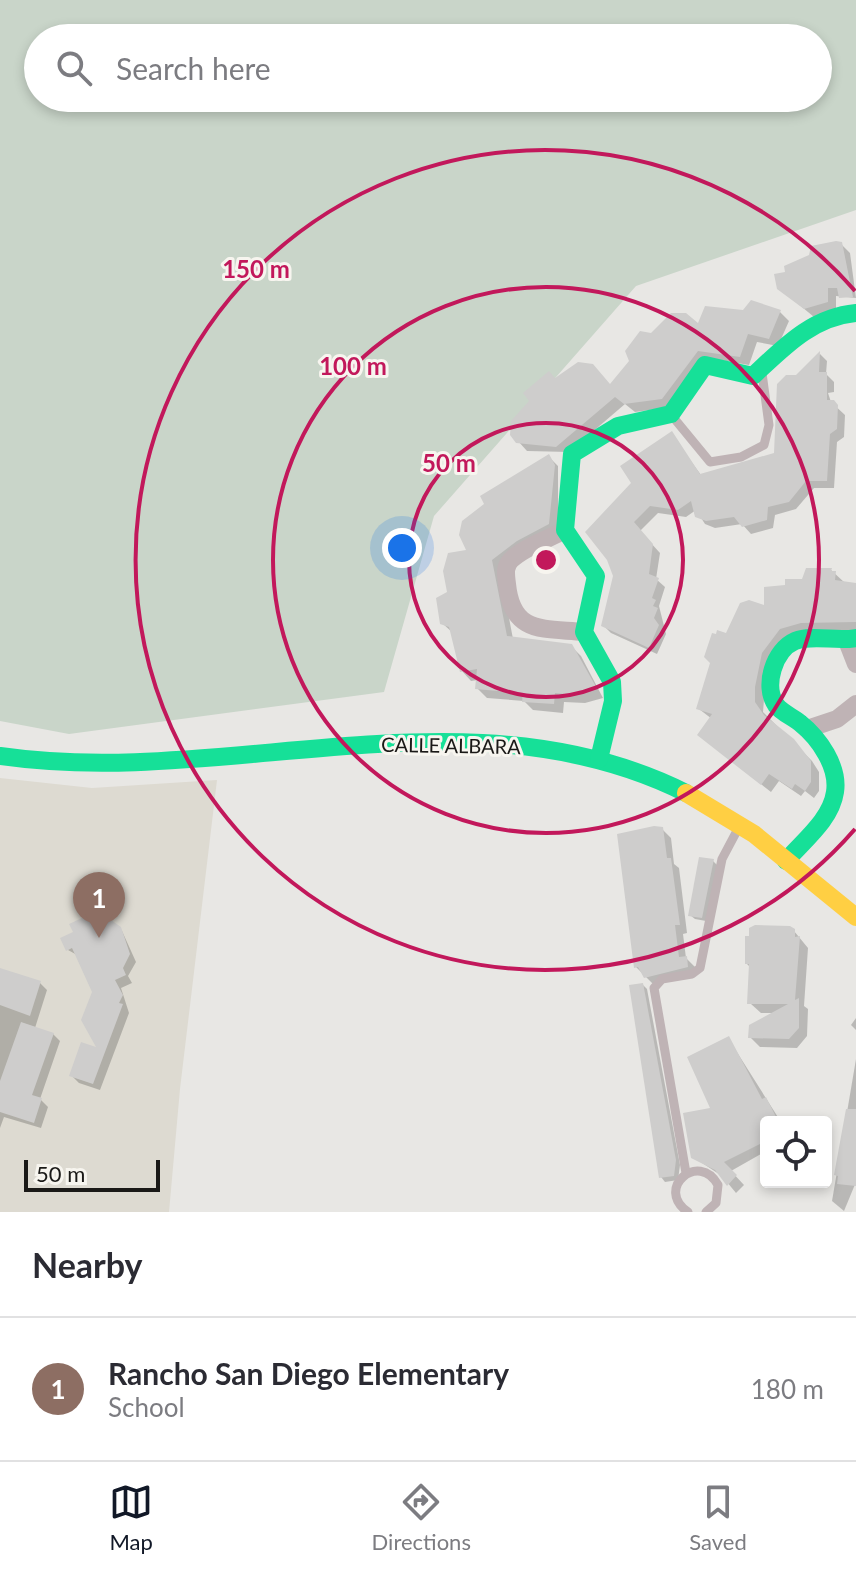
<!DOCTYPE html>
<html lang="en">
<head>
<meta charset="utf-8">
<style>
  :root { --surface:#fff; --page:#f2f2f3; --text:#2b2b33; --muted:#7c7c81; --line:#e1e1e2; --accent:#111827 }
  body { margin:0; font-family:Lato,sans-serif; background:var(--page); color:var(--text) }
  .controls { position:absolute; right:24px; bottom:24px; display:grid; overflow:hidden; border-radius:8px; box-shadow:0 4px 12px #0003 }
  .controls button { width:72px; height:72px; display:grid; place-items:center; padding:0; border:0; border-bottom:2px solid var(--line); background:var(--surface); color:var(--text); font:40px sans-serif }
  .scale { position:absolute; left:24px; bottom:20px; width:136px; box-sizing:border-box; padding-left:8px; border:4px solid #1a1917; border-top:0; font-size:22px; line-height:28px; white-space:nowrap; color:#1a1917; -webkit-text-stroke:6px #f7f5ef; paint-order:stroke }
  .you { position:absolute; left:402px; top:548px; width:28px; height:28px; margin:-20px; border:6px solid #fff; border-radius:50%; background:#1a73e8; box-shadow:0 0 0 12px #1a73e833 }
  .badge { display:grid; place-items:center; width:52px; height:52px; border-radius:50%; background:var(--accent); color:#fff; font-size:26px; font-weight:700 }
  .pin { position:absolute; translate:-50% -66px; filter:drop-shadow(0 2px 4px #0008) }
  .pin::after { content:''; position:absolute; top:42px; width:28px; height:24px; background:inherit; clip-path:polygon(0 0,100% 0,50% 100%) }
  .list { margin:0; padding:0; list-style:none }
  h2 { display:flex; justify-content:space-between; align-items:center; height:104px; margin:0; padding:0 32px; font-size:34px }
  h2 small { font-size:26px; font-weight:400; color:var(--muted) }
  .list li { display:grid; grid-template-columns:52px 1fr auto; gap:24px; align-items:center; box-sizing:border-box; height:144px; padding:0 32px; border-top:2px solid var(--line) }
  .list b { display:block; font-size:30px; white-space:nowrap }
  .list p { margin:0; font-size:26px; white-space:nowrap; color:var(--muted) }
  .list em { font-size:26px; font-style:normal; color:var(--muted) }
  .icon { flex:none; width:44px; height:44px; fill:none; stroke:currentColor; stroke-width:2; stroke-linecap:round; stroke-linejoin:round }
  .map { position:relative; flex:none; width:856px; height:1212px; overflow:hidden }
  .search { position:absolute; background:var(--surface); box-shadow:0 4px 12px #0003; left:24px; right:24px; top:24px; height:88px; display:flex; align-items:center; gap:20px; box-sizing:border-box; padding:0 28px; border-radius:44px; color:var(--muted); font-size:30px }
  .sheet { height:248px; background:var(--surface) }
  nav { display:flex; justify-content:space-around; align-items:center; box-sizing:border-box; height:112px; border-top:2px solid var(--line); background:var(--surface); font-size:22px; color:var(--muted) }
  nav a { display:grid; justify-items:center; gap:4px }
  nav .on { color:var(--accent) }
  .map>svg:first-child { display:block }
  .built { fill:#dddad1 }
  .green { fill:#c9d5c9; fill-rule:evenodd }
  .shadow { fill:#0003 }
  .building { fill:#cecdcc }
  .lines { fill:none; stroke-linecap:round; stroke-linejoin:round }
  .lane { stroke:#bfb3b5; stroke-width:9 }
  .street { stroke:#bfb3b5; stroke-width:18 }
  .fast { stroke:#16e098; stroke-width:18 }
  .slow { stroke:#ffcf43; stroke-width:18 }
  .ring { fill:none; stroke:#c2185b; stroke-width:4 }
  .labels { text-anchor:middle; stroke-width:6; stroke-linejoin:round; paint-order:stroke }
  .street-label { font-size:20px; fill:#1a1917; stroke:#f7f5ef }
  .centre { fill:#c2185b; stroke:#f7f5ef; stroke-width:4 }
  .ring-label { font-size:24px; text-anchor:middle; font-weight:bold; fill:#c2185b; stroke:#f7f5ef; stroke-width:6; stroke-linejoin:round; paint-order:stroke }
</style>
</head>
<body>
<div class="map">
<svg width="856" height="1212" viewBox="0 0 856 1212">
  <rect width="100%" height="100%" fill="#e8e7e4"/>
  <polygon class="built" points="0,778 92,788 217,780 180,1089 169,1212 0,1212"/>
  <path class="green" d="M 0,0 L 856,0 L 856,210 L 636,286 L 434,516 L 384,692 L 69,734 L 0,721 ZM 38,38 L 818,38 L 818,98 L 38,98 Z"/>
  <g class="shadow">
    <polygon points="841,244 850,253 856,298 836,296 836,310 814,317 779,288 787,273"/>
    <polygon points="744,312 780,312 789,321 778,346 757,342 749,365 708,358 671,407 635,412 625,404 569,452 527,451 518,441 555,380 611,387 651,336 699,327"/>
    <polygon points="820,354 827,361 826,374 834,382 834,392 828,393 831,402 845,415 844,437 837,442 834,488 814,488 796,509 775,515 773,528 751,534 742,524 715,528 705,524 696,510 686,517 658,513 640,531 660,553 656,579 665,587 659,606 666,634 657,654 611,633 604,626 634,483 671,434 701,475 776,454 797,377"/>
    <polygon points="549,457 558,466 558,534 500,570 513,639 571,646 581,656 603,698 585,703 564,702 563,713 533,710 524,701 487,698 477,688 478,680 471,681 462,671 453,633 442,623 449,594 469,552"/>
    <polygon points="831,570 845,583 856,584 856,631 811,631 766,674 763,712 812,761 819,772 819,791 814,798 805,791 801,796 779,781 771,792 699,735 712,719 699,709 727,635 766,608 787,587"/>
    <polygon points="662,829 671,838 674,864 679,868 687,933 683,934 686,958 695,967 696,975 654,985 636,967"/>
    <polygon points="713,861 718,866 706,921 695,919 690,915"/>
    <polygon points="94,914 122,931 136,962 128,976 132,983 121,988 129,1013 100,1090 79,1083 72,1076 101,1050 94,992 77,955 68,950 76,933"/>
    <polygon points="794,931 808,948 804,1006 808,1009 807,1036 797,1048 760,1047 750,1037 775,1013 761,1013 751,1004 751,968 747,964"/>
    <polygon points="0,970 40,983 47,990 35,1028 53,1034 60,1041 40,1099 48,1107 41,1128 4,1117 0,1128"/>
    <polygon points="643,985 647,989 680,1165 678,1180 665,1182 661,1177"/>
    <polygon points="856,1018 856,1030 851,1025"/>
    <polygon points="728,1038 781,1122 766,1122 766,1151 731,1171 744,1185 736,1193 722,1176 693,1157 713,1110"/>
    <polygon points="856,1059 856,1182 844,1211 832,1201"/>
  </g>
  <g class="building">
    <polygon points="836,241 842,242 853,297 839,298 837,288 828,288 828,302 804,309 777,289 774,274 785,272 784,266 809,255 811,246"/>
    <polygon points="751,300 781,310 769,339 748,334 740,357 698,351 662,399 624,404 615,397 556,447 516,443 510,435 511,421 529,401 523,393 549,371 555,378 578,362 593,364 610,384 629,361 625,351 640,331 651,333 671,313 686,313 698,323 705,306 743,310"/>
    <polygon points="820,351 819,372 827,372 827,400 834,400 838,405 837,429 830,434 827,481 806,481 789,502 768,507 767,520 742,527 734,517 706,521 695,517 691,501 678,510 650,506 634,522 653,544 649,574 659,578 652,598 656,600 653,606 658,608 654,618 659,625 649,648 601,626 613,576 607,560 585,532 631,483 620,466 672,431 700,474 774,453 777,384 786,375 796,375"/>
    <polygon points="549,454 555,465 549,524 517,541 492,560 507,636 572,644 595,685 595,689 575,695 555,693 554,704 522,702 523,693 475,689 477,669 460,672 449,627 440,624 436,598 447,592 443,571 448,553 466,550 459,535 462,521 484,504 480,496"/>
    <polygon points="806,568 832,568 831,571 836,571 835,580 856,583 856,622 801,623 780,629 762,653 755,687 755,702 764,715 794,739 811,761 811,782 805,791 795,784 792,789 769,774 761,785 734,764 697,735 712,714 696,709 710,663 704,657 712,633 716,634 717,630 726,633 740,603 749,600 764,605 764,587 785,585 785,579 802,579"/>
    <polygon points="654,826 663,827 667,858 671,858 680,925 675,925 679,957 687,956 688,967 644,978 638,967 634,968 617,834"/>
    <polygon points="699,857 714,859 702,918 688,916"/>
    <polygon points="95,912 98,920 105,916 121,927 130,954 123,968 126,975 115,980 123,995 119,1003 123,1004 93,1084 69,1076 81,1042 96,1047 81,1020 92,992 72,948 66,951 60,938 73,932 69,924"/>
    <polygon points="755,925 790,926 795,929 795,937 800,936 795,1000 799,998 799,1028 789,1039 748,1038 749,1025 788,1004 747,1004 749,964 745,964 745,936 749,936 749,928"/>
    <polygon points="0,968 41,981 30,1016 0,1005"/>
    <polygon points="643,983 676,1160 674,1176 659,1178 629,985"/>
    <polygon points="21,1022 54,1033 32,1095 42,1098 34,1123 0,1112 0,1081"/>
    <polygon points="729,1036 762,1099 766,1097 778,1121 766,1122 766,1141 724,1162 737,1175 727,1186 715,1170 691,1158 683,1113 710,1108 687,1057"/>
    <polygon points="846,1109 856,1109 856,1186 837,1184 838,1176 834,1175"/>
  </g>
  <g class="lines">
    <g class="lane">
      <polyline points="673,417 710,462 741,457 764,445 769,425 762,373"/>
      <polyline points="686,1173 654,988 662,979 692,974 700,968 722,859 740,825"/>
      <path d="M 688,1212 C 654,1189 699,1150 718,1185 L 716,1203 L 706,1212"/>
    </g>
    <g class="street">
      <path d="M 565,530 C 549,539 524,547 511,560 C 504,567 506,575 507,584 C 512,635 544,628 584,632"/>
      <polyline points="847,641 856,664"/>
      <polyline points="807,729 837,719 856,704"/>
    </g>
    <g class="fast">
      <path d="M 0,756 C 227,789 469,684 686,793"/>
      <path d="M 599,759 L 613,701 L 612,682 L 584,632 L 596,576 L 565,530 L 572,454 L 618,426 L 671,414 L 705,365 L 753,376 C 784,347 812,317 856,313"/>
      <path d="M 786,861 C 803,841 831,820 835,792 C 839,767 819,738 800,723 C 793,717 782,713 776,705 C 763,686 774,650 795,641 C 814,634 836,642 856,638"/>
    </g>
    <polyline class="slow" points="686,793 754,834 856,917"/>
  </g>
  <g class="ring">
    <circle cx="546" cy="560" r="137"/>
    <circle cx="546" cy="560" r="273"/>
    <path d="M855 829A410 410 0 1 1 855 291"/>
  </g>
  <g class="labels">
    <g class="street-label">
      <text transform="translate(451 746) rotate(1)" y="7">CALLE ALBARA</text>
    </g>
  </g>
  <circle cx="546" cy="560" r="12" class="centre"/>
  <g class="ring-label">
    <text x="256" y="278">150 m</text>
    <text x="353" y="375">100 m</text>
    <text x="449" y="472">50 m</text>
  </g>
</svg>
<div class="controls">
<button><svg class="icon" aria-label="locate" viewBox="0 0 24 24"><circle cx="12" cy="12" r="6"/><path d="M12 2v4M12 18v4M2 12h4M18 12h4"/></svg></button>
</div>
<div class="scale">50 m</div>
<div class="you"></div>
<div class="pin badge" style="left:99px;top:938px;background:#8d6e63">1</div>
<div class="search"><svg class="icon" aria-label="search" viewBox="0 0 24 24"><circle cx="10" cy="10" r="6"/><path d="M15 15l6 6"/></svg>Search here</div>
</div>
<section class="sheet">
<h2>Nearby<small></small></h2>
<ul class="list">
<li><span class="badge" style="background:#8d6e63">1</span><div><b>Rancho San Diego Elementary</b><p>School</p></div><em>180 m</em></li>
</ul>
</section>
<nav>
<a class="on"><svg class="icon" aria-label="map" viewBox="0 0 24 24"><path d="M3 6l6-2 6 2 6-2v14l-6 2-6-2-6 2zM9 4v14M15 6v14"/></svg>Map</a>
<a><svg class="icon" aria-label="directions" viewBox="0 0 24 24"><path d="M12 3l9 9-9 9-9-9zM9 14v-3h6M13 9l2 2-2 2"/></svg>Directions</a>
<a><svg class="icon" aria-label="saved" viewBox="0 0 24 24"><path d="M7 4h10v16l-5-4-5 4z"/></svg>Saved</a>
</nav>
</body>
</html>
